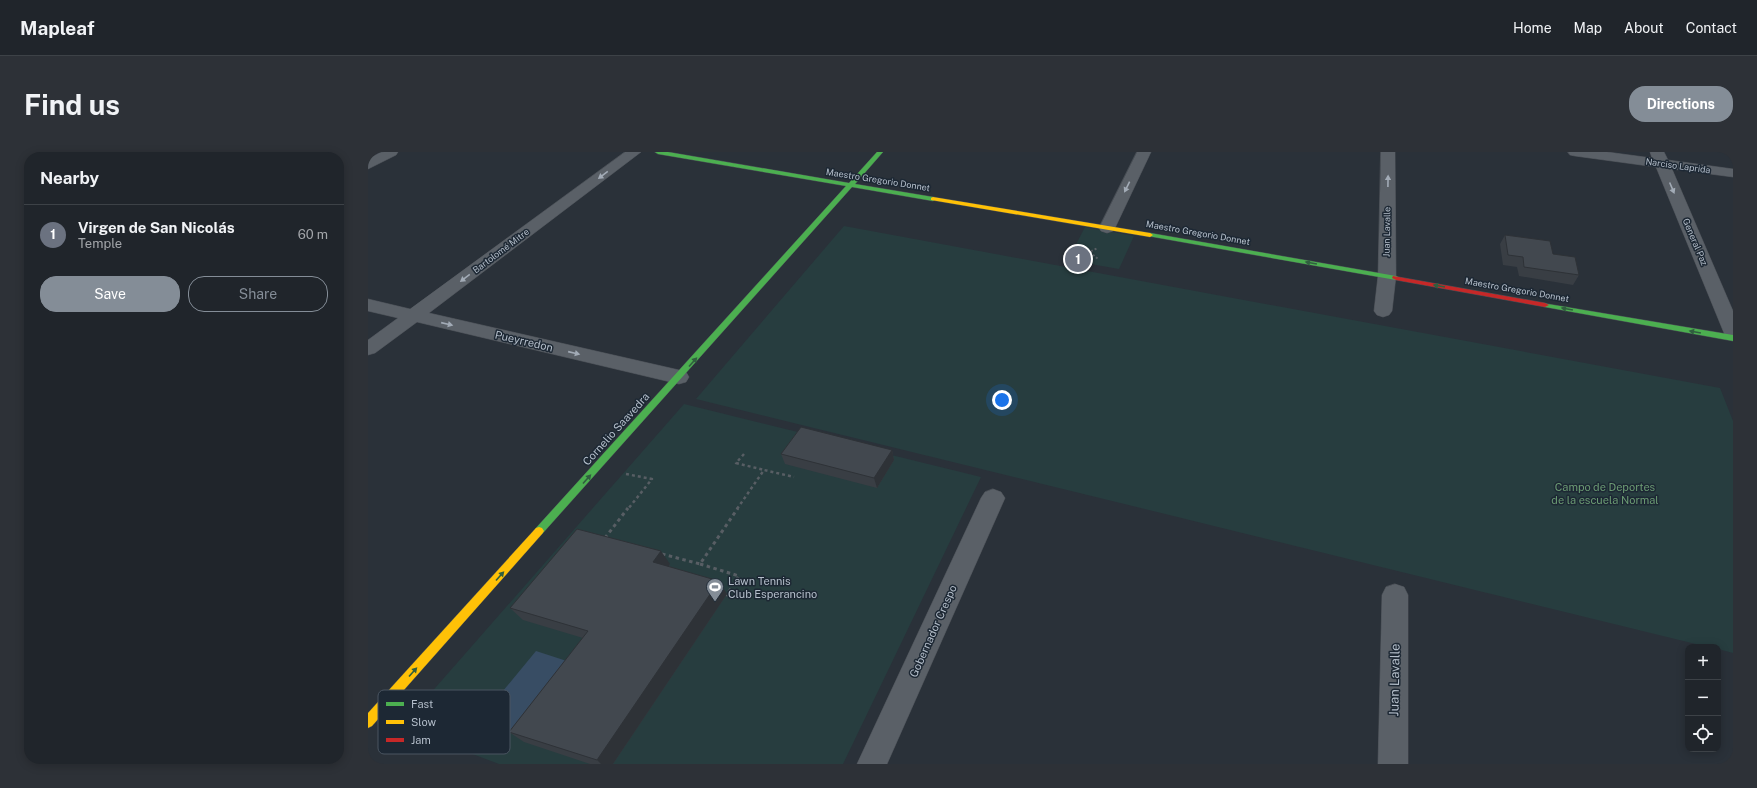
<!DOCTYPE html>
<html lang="en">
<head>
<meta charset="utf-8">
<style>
  :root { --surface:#20252b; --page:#2d3137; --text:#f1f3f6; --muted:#a2a5a9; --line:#3d4247; --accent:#848d97 }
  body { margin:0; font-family:"Public Sans",sans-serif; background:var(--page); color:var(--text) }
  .controls { position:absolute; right:12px; bottom:12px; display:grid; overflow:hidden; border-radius:8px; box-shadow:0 2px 10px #0003 }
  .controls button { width:36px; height:36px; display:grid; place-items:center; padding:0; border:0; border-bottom:1px solid var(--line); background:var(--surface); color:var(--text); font:20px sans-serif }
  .you { position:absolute; left:634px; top:248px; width:14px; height:14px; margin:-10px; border:3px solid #fff; border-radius:50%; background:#1a73e8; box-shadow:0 0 0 6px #1a73e833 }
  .badge { display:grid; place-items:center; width:26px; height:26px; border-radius:50%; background:var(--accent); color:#fff; font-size:13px; font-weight:700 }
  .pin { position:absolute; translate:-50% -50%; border:2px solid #fff; box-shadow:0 1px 4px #0006 }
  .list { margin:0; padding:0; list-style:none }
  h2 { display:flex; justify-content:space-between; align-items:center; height:52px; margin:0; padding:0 16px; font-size:17px }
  h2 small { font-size:13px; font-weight:400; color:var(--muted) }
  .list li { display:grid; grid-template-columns:26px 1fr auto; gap:12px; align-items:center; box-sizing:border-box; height:60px; padding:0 16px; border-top:1px solid var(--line) }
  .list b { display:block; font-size:15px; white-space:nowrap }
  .list p { margin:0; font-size:13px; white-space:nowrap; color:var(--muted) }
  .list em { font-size:13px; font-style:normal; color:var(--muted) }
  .actions { display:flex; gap:8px; padding:12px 16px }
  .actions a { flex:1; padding:9px 0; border:1px solid var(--accent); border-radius:16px; text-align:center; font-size:14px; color:var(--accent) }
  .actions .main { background:var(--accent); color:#fff }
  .icon { flex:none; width:22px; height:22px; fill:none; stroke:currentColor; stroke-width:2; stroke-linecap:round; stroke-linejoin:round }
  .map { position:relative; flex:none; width:1365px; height:612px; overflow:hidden; border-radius:16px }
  header { display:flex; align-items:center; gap:24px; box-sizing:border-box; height:56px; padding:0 20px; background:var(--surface); border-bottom:1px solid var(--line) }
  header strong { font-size:19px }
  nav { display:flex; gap:22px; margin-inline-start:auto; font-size:14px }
  .intro { display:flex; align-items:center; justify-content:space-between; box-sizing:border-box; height:96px; padding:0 24px }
  h1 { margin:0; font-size:28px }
  .button { padding:10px 18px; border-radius:16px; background:var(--accent); color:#fff; font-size:14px; font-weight:700 }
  main { display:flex; gap:24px; padding:0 24px }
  aside { flex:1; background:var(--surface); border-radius:16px; box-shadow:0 2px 10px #0003 }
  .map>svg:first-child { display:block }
  .green { fill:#273d3f }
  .water { fill:#384d64 }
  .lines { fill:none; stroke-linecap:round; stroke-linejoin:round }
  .street-casing { stroke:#484d54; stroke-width:1 }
  .fast-casing { stroke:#484d54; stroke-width:1 }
  .slow-casing { stroke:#484d54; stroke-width:1 }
  .jam-casing { stroke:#484d54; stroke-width:1 }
  .path-far2 { stroke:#585e64; stroke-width:2; stroke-dasharray:2 2; stroke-linecap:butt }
  .path-far1 { stroke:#585e64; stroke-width:2.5; stroke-dasharray:3 3; stroke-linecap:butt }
  .path { stroke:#585e64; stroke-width:3; stroke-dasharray:3.5 3.5; stroke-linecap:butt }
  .street { fill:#5a6067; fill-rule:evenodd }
  .fast { fill:#4caf50; fill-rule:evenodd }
  .slow { fill:#ffc107; fill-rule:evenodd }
  .jam { fill:#c62828; fill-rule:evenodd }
  .wall { fill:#393e44 }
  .shaded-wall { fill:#2e3237 }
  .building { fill:#42484f; stroke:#2e3237 }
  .oneway { fill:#a2abb6 }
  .oneway2 { fill:#305e3f }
  .labels { text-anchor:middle; stroke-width:3; stroke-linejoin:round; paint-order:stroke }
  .far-street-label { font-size:9px; fill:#b4beca; stroke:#1d2834 }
  .street-label { font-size:11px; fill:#b4beca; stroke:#1d2834 }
  .park-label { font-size:11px; fill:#6b9b73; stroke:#1d2834 }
  .poi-label { font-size:11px; fill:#b4beca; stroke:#1d2834; text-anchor:start }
  .near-street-label { font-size:13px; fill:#b4beca; stroke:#1d2834 }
  .key { fill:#1d2834; stroke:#4a5561; stroke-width:1 }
  .key-label { font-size:11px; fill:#b4beca }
</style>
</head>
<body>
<header>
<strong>Mapleaf</strong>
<nav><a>Home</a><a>Map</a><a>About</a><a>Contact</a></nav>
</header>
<div class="intro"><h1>Find us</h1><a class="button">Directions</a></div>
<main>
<aside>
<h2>Nearby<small></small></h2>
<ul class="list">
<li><span class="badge" style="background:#6b7280">1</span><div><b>Virgen de San Nicolás</b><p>Temple</p></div><em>60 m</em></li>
</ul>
<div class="actions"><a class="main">Save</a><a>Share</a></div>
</aside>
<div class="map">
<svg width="1365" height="612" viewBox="0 0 1365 612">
  <rect width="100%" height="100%" fill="#2a3139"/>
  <g class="green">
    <polygon points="476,74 1352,236 1365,269 1365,501 1350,497 1350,495 1340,495 328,247"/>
    <polygon points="717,75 766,84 751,117 700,108"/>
    <polygon points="316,252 613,325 475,612 131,612 33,575"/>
  </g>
  <polygon class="water" points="168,499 211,513 155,585 111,568"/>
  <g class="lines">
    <defs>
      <g id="street">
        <polygon points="13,0 30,0 28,3 0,17 0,7"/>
        <polygon points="257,0 273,0 61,161 311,218 318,220 321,225 318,230 311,232 49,170 7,201 0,203 0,188 30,166 0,159 0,147 42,157"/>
        <polygon points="769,0 783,0 747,76 745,79 739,81 733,79 731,76"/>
        <polygon points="1013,0 1027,0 1028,124 1024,159 1021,163 1015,165 1009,163 1006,159 1010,124"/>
        <polygon points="1200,0 1239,0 1284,6 1282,0 1296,0 1300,8 1365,17 1365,25 1304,17 1365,159 1365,187 1358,185 1356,181 1288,15 1207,4 1202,3"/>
        <polygon points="625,337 633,340 637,346 519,612 489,612 613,346 617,340"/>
        <polygon points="1027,432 1036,435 1040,443 1040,612 1010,612 1014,443 1018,435"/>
      </g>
      <g id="fast">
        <polygon points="287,0 300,0 481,31 509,0 515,0 487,32 565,45 568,47 565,49 484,35 174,382 171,383 168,382 166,379 168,376 478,34 290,2"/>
        <polygon points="782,81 1028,124 1032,126 1028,128 780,84 780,82"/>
        <polygon points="1174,151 1365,183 1365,189 1177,155 1173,153"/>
      </g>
      <g id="slow">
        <polygon points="565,45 782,81 785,83 782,85 563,48 563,46"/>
        <polygon points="171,375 174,376 176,379 174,382 4,574 0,576 0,561 168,376"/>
      </g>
      <polygon id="jam" points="1025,124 1177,151 1181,153 1177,155 1028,128 1024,126"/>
    </defs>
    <use href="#street" class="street-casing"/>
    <use href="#fast" class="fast-casing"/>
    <use href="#slow" class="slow-casing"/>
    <use href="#jam" class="jam-casing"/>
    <g class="path-far2">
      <polyline points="722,100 730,107"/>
      <polyline points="712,104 730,96"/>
    </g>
    <g class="path-far1">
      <polyline points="376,302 368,311 396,318"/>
      <polyline points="258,322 284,327 260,357"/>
      <polyline points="369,357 396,318 426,325"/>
    </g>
    <g class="path">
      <polyline points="237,386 260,356"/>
      <polyline points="294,402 332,412 370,356"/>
      <polyline points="332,412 371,424 358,444"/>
    </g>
    <use href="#street" class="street"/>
    <use href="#fast" class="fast"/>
    <use href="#slow" class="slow"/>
    <use href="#jam" class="jam"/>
  </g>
  <g class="wall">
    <polygon points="1137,83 1211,123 1205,133 1151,124 1149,115 1135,113 1132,92"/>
    <polygon points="524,298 526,308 509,336 417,312 413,302"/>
    <polygon points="302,412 301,414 359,442 245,612 222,612 156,590 141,580 215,486 155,468 142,456"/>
  </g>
  <g class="shaded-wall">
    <polygon points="524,298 526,308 509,336 506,326"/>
    <polygon points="293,399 302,412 294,423 285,410"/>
    <polygon points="351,429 359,442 245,612 233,612 229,608"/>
  </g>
  <g class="building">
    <polygon points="1137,83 1182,89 1185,102 1207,105 1211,123 1156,115 1155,105 1140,103"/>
    <polygon points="433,275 524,298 506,326 413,302"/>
    <polygon points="209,377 293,399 285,410 351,429 229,608 141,580 220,479 142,456"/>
  </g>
  <defs><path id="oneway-solid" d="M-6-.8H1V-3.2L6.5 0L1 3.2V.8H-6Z"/></defs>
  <g class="oneway">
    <use href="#oneway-solid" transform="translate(235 23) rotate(143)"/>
    <use href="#oneway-solid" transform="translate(1020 29) rotate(-89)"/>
    <use href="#oneway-solid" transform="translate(759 35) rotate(116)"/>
    <use href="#oneway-solid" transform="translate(1304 36) rotate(67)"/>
    <use href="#oneway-solid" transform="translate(97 126) rotate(143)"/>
    <use href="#oneway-solid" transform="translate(79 172) rotate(13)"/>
    <use href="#oneway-solid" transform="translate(206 201) rotate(13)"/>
  </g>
  <g class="oneway2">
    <use href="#oneway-solid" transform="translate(943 111) rotate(-170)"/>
    <use href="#oneway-solid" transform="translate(1071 134) rotate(-170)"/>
    <use href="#oneway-solid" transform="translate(1199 157) rotate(-170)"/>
    <use href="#oneway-solid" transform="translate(1327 180) rotate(-170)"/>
    <use href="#oneway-solid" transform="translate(325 210) rotate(-48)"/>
    <use href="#oneway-solid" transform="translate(219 327) rotate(-48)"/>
    <use href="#oneway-solid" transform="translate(132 424) rotate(-48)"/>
    <use href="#oneway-solid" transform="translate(45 520) rotate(-48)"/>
  </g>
  <defs>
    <symbol id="stadium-pin" viewBox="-11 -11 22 30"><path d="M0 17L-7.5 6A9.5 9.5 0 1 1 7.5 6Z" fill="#848d97" stroke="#1d2834"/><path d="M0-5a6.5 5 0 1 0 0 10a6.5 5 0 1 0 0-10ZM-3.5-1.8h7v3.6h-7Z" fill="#fff"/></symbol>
  </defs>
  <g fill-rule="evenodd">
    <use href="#stadium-pin" x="337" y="425" width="20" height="27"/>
  </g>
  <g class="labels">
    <g class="far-street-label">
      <text transform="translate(1310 14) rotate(8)" y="3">Narciso Laprida</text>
      <text transform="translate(510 28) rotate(9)" y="3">Maestro Gregorio Donnet</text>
      <text transform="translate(1019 80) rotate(-89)" y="3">Juan Lavalle</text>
      <text transform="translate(830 81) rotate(10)" y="3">Maestro Gregorio Donnet</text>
      <text transform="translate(1327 90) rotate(67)" y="3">General Paz</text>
      <text transform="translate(133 99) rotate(-37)" y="3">Bartolomé Mitre</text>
      <text transform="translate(1149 138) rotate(10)" y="3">Maestro Gregorio Donnet</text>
    </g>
    <g class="street-label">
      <text transform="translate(156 189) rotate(13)" y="4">Pueyrredon</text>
      <text transform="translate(248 277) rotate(-48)" y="4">Cornelio Saavedra</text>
      <text transform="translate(565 479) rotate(-66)" y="4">Gobernador Crespo</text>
    </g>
    <g class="park-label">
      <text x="1237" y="339">Campo de Deportes<tspan x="1237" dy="13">de la escuela Normal</tspan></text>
    </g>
    <g class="poi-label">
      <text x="360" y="433">Lawn Tennis<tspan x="360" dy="13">Club Esperancino</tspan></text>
    </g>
    <g class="near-street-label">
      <text transform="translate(1026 528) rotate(-89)" y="5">Juan Lavalle</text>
    </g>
  </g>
  <rect x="10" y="538" width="132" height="64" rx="6" class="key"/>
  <rect x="18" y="550" width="18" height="4" fill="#4caf50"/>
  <rect x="18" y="568" width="18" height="4" fill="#ffc107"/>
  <rect x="18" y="586" width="18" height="4" fill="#c62828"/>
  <g class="key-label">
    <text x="43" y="556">Fast</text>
    <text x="43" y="574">Slow</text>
    <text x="43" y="592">Jam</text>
  </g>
</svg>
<div class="controls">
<button>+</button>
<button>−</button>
<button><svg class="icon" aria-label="locate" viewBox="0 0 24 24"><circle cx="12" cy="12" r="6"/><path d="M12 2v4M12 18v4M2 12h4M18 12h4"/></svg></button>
</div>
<div class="you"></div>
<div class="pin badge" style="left:710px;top:107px;background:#6b7280">1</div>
</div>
</main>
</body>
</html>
